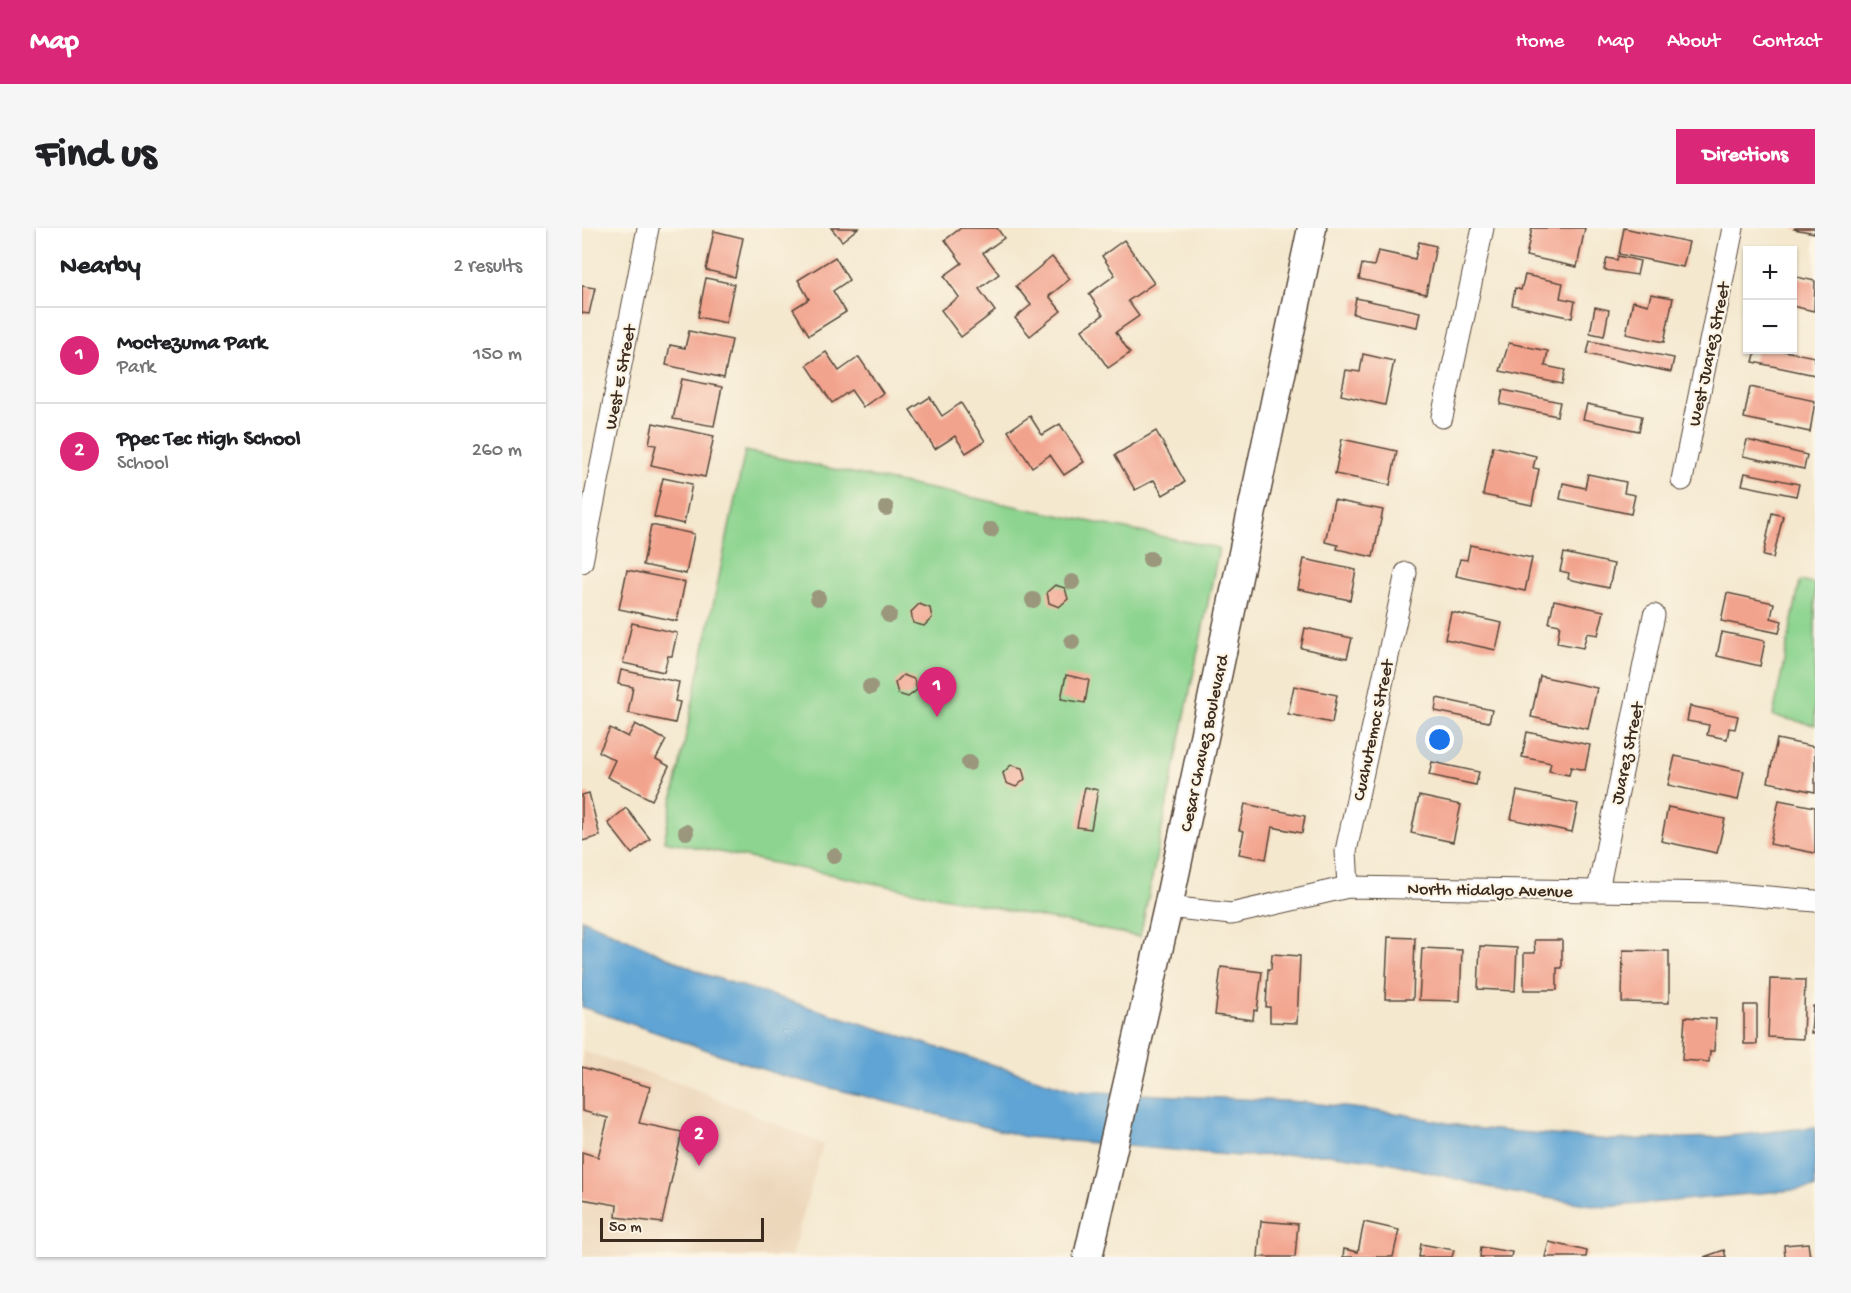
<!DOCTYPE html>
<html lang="en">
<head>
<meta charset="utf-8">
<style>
  :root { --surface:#fff; --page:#f6f6f6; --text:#202124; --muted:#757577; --line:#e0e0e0; --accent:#db2777 }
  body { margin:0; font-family:"Gochi Hand",sans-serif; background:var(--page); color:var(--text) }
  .controls { position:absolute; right:18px; top:18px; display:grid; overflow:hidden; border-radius:0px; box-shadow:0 2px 4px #0004 }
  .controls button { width:54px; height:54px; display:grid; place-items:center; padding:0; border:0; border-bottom:2px solid var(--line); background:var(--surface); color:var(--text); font:30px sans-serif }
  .scale { position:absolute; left:18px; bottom:15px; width:164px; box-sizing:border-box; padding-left:6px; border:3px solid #3b2a1e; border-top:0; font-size:16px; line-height:21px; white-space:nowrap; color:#3b2a1e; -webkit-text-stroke:4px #fcf5e5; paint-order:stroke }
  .you { position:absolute; left:858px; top:512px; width:21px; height:21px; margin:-15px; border:4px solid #fff; border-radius:50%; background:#1a73e8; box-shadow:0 0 0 9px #1a73e833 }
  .badge { display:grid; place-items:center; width:39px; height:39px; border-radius:50%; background:var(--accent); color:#fff; font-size:20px; font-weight:700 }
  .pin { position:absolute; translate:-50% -50px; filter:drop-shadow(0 2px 3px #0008) }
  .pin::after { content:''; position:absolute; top:32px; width:21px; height:18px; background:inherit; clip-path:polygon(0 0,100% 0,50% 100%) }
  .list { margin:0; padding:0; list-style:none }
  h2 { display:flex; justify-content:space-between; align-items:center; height:78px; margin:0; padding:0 24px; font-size:26px }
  h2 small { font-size:20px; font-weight:400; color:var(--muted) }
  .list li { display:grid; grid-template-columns:39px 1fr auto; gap:18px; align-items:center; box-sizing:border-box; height:96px; padding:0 24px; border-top:2px solid var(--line) }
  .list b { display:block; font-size:22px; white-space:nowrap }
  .list p { margin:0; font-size:20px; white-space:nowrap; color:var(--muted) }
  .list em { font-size:20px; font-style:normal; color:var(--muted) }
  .map { position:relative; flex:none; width:1233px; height:1029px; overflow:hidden; border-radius:0px }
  header { display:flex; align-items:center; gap:36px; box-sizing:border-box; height:84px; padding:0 30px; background:var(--accent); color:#fff }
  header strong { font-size:28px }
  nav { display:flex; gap:33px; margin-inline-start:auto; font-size:21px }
  .intro { display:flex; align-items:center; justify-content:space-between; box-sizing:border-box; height:144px; padding:0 36px }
  h1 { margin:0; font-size:42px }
  .button { padding:15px 27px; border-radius:0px; background:var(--accent); color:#fff; font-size:21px; font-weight:700 }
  main { display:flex; gap:36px; padding:0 36px }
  aside { flex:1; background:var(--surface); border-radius:0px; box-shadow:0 2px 4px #0004 }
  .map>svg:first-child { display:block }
  .built { fill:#edd7bb }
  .green { fill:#8dd490; stroke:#647f57; stroke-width:1.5 }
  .water { fill:#5ea4d4; stroke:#4c6779; stroke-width:1.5 }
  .building { fill:#f2a38d }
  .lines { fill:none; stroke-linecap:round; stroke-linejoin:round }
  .street-casing { stroke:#574639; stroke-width:23 }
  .secondary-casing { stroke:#574639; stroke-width:31 }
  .street { stroke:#fff; stroke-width:21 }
  .secondary { stroke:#fff; stroke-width:28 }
  .tree { fill:#9a977d }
  .labels { text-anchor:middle; stroke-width:4.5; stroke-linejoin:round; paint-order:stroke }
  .street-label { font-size:18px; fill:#3b2a1e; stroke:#fcf5e5 }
</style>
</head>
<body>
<header>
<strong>Map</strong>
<nav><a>Home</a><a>Map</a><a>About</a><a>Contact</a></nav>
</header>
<div class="intro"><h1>Find us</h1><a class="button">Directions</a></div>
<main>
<aside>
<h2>Nearby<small>2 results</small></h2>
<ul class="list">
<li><span class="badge">1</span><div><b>Moctezuma Park</b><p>Park</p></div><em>150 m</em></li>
<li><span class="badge">2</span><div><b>Ppec Tec High School</b><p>School</p></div><em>260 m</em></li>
</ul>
</aside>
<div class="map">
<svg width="1233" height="1029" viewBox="0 0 1233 1029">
  <rect width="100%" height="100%" fill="#fcf5e5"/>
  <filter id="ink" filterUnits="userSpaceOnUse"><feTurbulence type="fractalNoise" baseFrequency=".0167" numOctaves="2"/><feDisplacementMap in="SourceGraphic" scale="12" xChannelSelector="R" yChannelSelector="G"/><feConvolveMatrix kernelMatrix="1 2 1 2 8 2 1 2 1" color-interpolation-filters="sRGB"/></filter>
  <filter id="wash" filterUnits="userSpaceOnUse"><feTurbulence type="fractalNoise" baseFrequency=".008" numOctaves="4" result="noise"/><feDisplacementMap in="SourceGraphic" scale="24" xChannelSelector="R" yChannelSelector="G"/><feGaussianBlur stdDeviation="1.35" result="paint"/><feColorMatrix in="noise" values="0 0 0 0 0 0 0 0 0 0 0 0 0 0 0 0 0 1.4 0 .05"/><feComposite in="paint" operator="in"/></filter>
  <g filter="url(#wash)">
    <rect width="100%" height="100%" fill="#f4e8cf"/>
    <polygon class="built" points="0,823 108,859 241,916 209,1029 0,1029"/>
    <g class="green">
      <polygon points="163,223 637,320 558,709 82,613"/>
      <polygon points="1218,353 1233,356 1233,497 1191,488"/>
    </g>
    <polygon class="water" points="0,691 125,747 494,863 721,874 820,886 890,900 1028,912 1139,909 1233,899 1233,960 1024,979 926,964 806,934 745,926 658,928 444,909 198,847 0,779"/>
    <g id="blocks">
      <g class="building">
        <polygon points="249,0 276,0 260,13"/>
        <polygon points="379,0 415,0 422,10 401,25 417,46 397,61 413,83 379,109 359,82 377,69 362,48 380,35 363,12"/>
        <polygon points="950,0 1003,0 995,39 944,28"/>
        <polygon points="1042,0 1107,14 1101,39 1037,26"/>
        <polygon points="1213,0 1233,0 1233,5 1212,1"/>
        <polygon points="132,3 161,10 153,49 124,42"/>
        <polygon points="542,12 572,55 546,73 557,88 534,104 548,125 526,140 500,102 521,87 507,66 533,47 520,28"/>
        <polygon points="837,14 854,18 844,66 777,51 780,36 792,38 796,23 833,31"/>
        <polygon points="1036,28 1058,33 1055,47 1022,42 1025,30 1035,32"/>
        <polygon points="253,29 267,52 251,63 264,84 227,107 211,81 227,71 216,52"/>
        <polygon points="470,29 488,51 467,68 479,83 448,108 433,90 449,77 434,58"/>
        <polygon points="943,47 981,55 978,70 993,73 990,90 930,77 933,60 939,62"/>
        <polygon points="1210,48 1233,53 1232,83 1210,78"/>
        <polygon points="124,50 152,56 144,95 116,89"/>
        <polygon points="0,58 13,60 7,86 0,85"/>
        <polygon points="1069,66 1091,70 1082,114 1044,106 1051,73 1066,77"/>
        <polygon points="774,70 838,84 835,99 771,86"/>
        <polygon points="1013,79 1027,82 1022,108 1008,105"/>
        <polygon points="107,103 150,112 142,150 84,137 88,117 103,120"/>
        <polygon points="1008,113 1092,130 1089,144 1005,126"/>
        <polygon points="927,115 966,123 963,138 983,142 980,156 918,143"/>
        <polygon points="1174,122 1197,122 1233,129 1233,147 1171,134"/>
        <polygon points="244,124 257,143 277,129 301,165 281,179 269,162 250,175 225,137"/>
        <polygon points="781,126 812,133 803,177 759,167 764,142 778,144"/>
        <polygon points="100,151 140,159 132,198 91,191"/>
        <polygon points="1168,159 1233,173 1228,204 1162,190"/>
        <polygon points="921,162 978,174 975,188 918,176"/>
        <polygon points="348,169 360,188 379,175 403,213 384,225 373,208 353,221 328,182"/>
        <polygon points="1005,176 1060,188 1057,203 1001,191"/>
        <polygon points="448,188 460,207 478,196 502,234 482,247 468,227 450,239 426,203"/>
        <polygon points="71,195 132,208 123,249 69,237 74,217 67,216"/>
        <polygon points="574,203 603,254 581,267 572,252 553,262 533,227"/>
        <polygon points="760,211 815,223 808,257 753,246"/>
        <polygon points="1165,212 1225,227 1222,241 1161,228"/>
        <polygon points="911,218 954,228 951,240 957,241 950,277 901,267"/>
        <polygon points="1163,245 1217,256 1214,268 1160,257"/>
        <polygon points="1006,246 1044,254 1042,265 1053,267 1049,286 978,271 981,255 1003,260"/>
        <polygon points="81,250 110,256 102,296 72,289"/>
        <polygon points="752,272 801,282 791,329 755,321 756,317 743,314"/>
        <polygon points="1190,285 1201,288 1191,330 1181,328"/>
        <polygon points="69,297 112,306 104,346 61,337"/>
        <polygon points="888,317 950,330 943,363 874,348 878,331 885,332"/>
        <polygon points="982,325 1032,336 1027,360 986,351 987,345 978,343"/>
        <polygon points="722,331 774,342 768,372 716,361"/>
        <polygon points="45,342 103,354 95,393 37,381"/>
        <polygon points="473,357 483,360 486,371 477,379 467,375 465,364"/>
        <polygon points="1145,365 1192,375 1189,390 1200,393 1197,405 1139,393"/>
        <polygon points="972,372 1022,383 1016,407 1005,405 1001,420 975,415 978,397 967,395"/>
        <polygon points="337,376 348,380 350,390 342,398 331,395 329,384"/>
        <polygon points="869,384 920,395 914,422 863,411"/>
        <polygon points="50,395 95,405 90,428 86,428 82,444 41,435"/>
        <polygon points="723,400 770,410 765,430 719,420"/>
        <polygon points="1140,404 1183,413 1178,438 1135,428"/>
        <polygon points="39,442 97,454 93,473 98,474 93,495 46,485 51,459 36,456"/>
        <polygon points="321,447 332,451 335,462 326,469 316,466 313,455"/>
        <polygon points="484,447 507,452 503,475 479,471"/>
        <polygon points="958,448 1015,460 1006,501 949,489"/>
        <polygon points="712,458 755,467 750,495 706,486"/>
        <polygon points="855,470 910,482 907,494 853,483"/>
        <polygon points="1108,478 1156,488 1153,501 1147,500 1145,511 1125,507 1127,497 1105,493"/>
        <polygon points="53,496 84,512 74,531 87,538 70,572 25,549 33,532 17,524 28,500 46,509"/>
        <polygon points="945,504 1008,517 1003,542 989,539 987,547 967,543 969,535 940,529"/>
        <polygon points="1195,511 1233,519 1233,564 1186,554"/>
        <polygon points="1093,528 1162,543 1156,572 1086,557"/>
        <polygon points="850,534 897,544 894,557 847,547"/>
        <polygon points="429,537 440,540 443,551 434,559 424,555 421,545"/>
        <polygon points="503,559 516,562 509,601 495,599"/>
        <polygon points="935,563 996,576 990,604 929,591"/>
        <polygon points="7,565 18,608 0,613 0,567"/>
        <polygon points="837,568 879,577 871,614 829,605"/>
        <polygon points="1197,572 1233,579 1233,625 1188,616"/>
        <polygon points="663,576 723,588 720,605 690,599 684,631 657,626 662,603 657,602"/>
        <polygon points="1086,579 1143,591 1135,625 1079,613"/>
        <polygon points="44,580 68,611 50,626 26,595"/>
        <polygon points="806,709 833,710 831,771 803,771"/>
        <polygon points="952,712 980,712 980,740 975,740 975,762 942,762 942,725 953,725"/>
        <polygon points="898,718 935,720 933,763 896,761"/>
        <polygon points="840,720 880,722 878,773 837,772"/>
        <polygon points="1041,722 1087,723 1087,775 1040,774"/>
        <polygon points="690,726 718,728 715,795 688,794 688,779 684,779 686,741 689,741"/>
        <polygon points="639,739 680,744 675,783 672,782 671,792 633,787"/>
        <polygon points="1188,751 1223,752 1221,811 1186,809"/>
        <rect x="1162" y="777" width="13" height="39"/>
        <polygon points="1231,778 1233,778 1233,805 1229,805"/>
        <polygon points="1103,789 1134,791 1132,823 1128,823 1127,834 1100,832"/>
        <polygon points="0,839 68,859 57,895 100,904 80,995 34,989 35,977 0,971 0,924 16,929 26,890 0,883"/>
        <polygon points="679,993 716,996 713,1029 676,1029"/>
        <polygon points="782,994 817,1002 811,1029 761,1029 762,1021 776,1024"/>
        <polygon points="967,1014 1005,1023 1004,1029 963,1029"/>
        <polygon points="1226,1015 1228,1029 1203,1029 1202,1017"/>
        <polygon points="839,1016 872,1022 870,1029 837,1029"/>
        <polygon points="899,1019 930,1024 929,1029 898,1029"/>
        <polygon points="1142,1022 1144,1029 1122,1029"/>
      </g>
    </g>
  </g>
  <g filter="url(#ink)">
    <use href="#blocks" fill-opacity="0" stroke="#574639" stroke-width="1.5"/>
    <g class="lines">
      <defs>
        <g id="street">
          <polyline points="860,189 901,0"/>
          <polyline points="1100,252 1151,0"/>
          <polyline points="0,334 66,0"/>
          <polyline points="766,659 764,623 824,345"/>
          <polyline points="1016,662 1072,387"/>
          <polyline points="586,679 649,686 766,659 1140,665 1233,673"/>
        </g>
        <polyline id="secondary" points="506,1029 586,679 730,0"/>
      </defs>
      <use href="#street" class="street-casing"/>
      <use href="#secondary" class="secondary-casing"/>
      <use href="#street" class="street"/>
      <use href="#secondary" class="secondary"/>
    </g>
    <g class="tree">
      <circle cx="304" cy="280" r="8"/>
      <circle cx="409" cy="302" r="8"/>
      <circle cx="568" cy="331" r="8"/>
      <circle cx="490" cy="354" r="8"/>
      <circle cx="236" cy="370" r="8"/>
      <circle cx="451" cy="372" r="8"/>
      <circle cx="307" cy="387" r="8"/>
      <circle cx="490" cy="414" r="8"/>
      <circle cx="288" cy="459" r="8"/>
      <circle cx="387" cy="535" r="8"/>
      <circle cx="104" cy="604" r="8"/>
      <circle cx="252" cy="628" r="8"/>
    </g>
  </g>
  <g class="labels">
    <g class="street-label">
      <text transform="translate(1126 126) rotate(-78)" y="6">West Juarez Street</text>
      <text transform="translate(37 149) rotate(-79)" y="6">West E Street</text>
      <text transform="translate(790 502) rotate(-78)" y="6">Cuahutemoc Street</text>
      <text transform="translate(621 515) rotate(-78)" y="6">Cesar Chavez Boulevard</text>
      <text transform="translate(1044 525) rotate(-78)" y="6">Juarez Street</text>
      <text transform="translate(908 661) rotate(1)" y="6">North Hidalgo Avenue</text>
    </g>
  </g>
</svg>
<div class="controls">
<button>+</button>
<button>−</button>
</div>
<div class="scale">50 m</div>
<div class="you"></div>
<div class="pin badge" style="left:355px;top:489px">1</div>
<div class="pin badge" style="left:117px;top:938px">2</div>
</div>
</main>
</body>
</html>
